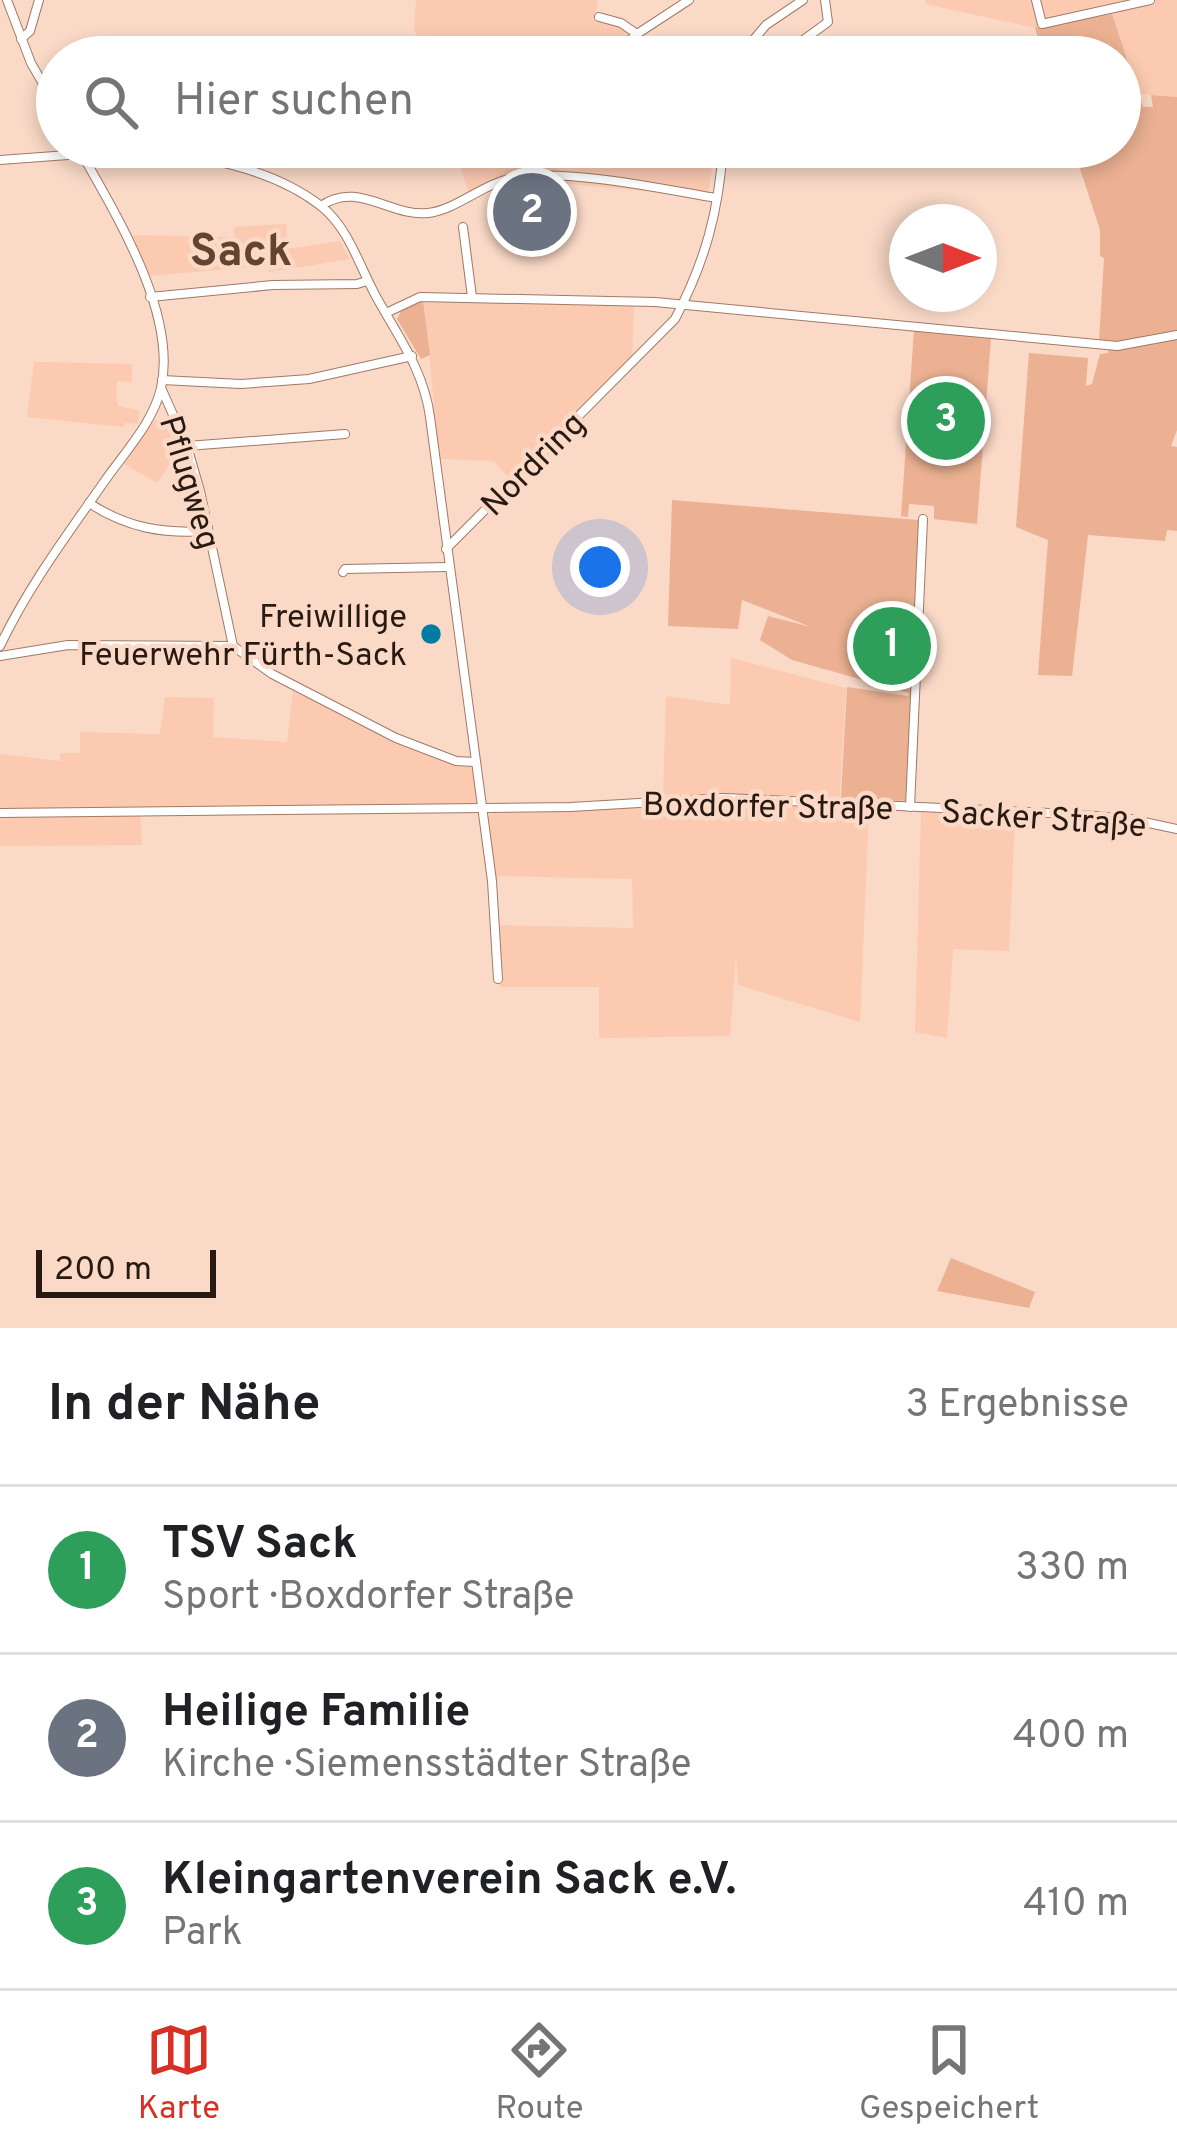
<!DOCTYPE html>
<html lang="de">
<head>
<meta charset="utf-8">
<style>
  :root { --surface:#fff; --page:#f2f2f2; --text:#202124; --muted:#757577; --line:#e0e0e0; --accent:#d93025 }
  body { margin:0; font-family:Overpass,sans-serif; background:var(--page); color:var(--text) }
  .compass { position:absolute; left:889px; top:204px; width:108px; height:108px; border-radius:50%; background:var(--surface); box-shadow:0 6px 18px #0003; rotate:90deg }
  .scale { position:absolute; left:36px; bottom:30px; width:180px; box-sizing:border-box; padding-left:12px; border:6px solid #281a12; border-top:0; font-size:33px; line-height:42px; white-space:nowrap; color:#281a12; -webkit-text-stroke:9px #fad9c7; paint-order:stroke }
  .you { position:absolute; left:600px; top:567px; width:42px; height:42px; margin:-30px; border:9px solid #fff; border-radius:50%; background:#1a73e8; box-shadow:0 0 0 18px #1a73e833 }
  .badge { display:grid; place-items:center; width:78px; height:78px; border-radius:50%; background:var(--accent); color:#fff; font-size:39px; font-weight:700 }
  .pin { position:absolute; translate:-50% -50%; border:6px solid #fff; box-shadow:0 3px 12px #0006 }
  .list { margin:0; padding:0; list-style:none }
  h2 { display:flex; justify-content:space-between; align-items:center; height:156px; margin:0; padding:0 48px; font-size:51px }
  h2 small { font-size:39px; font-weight:400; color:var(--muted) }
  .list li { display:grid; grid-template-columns:78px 1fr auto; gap:36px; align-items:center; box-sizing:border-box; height:168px; padding:0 48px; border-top:3px solid var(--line) }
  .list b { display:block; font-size:45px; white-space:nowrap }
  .list p { margin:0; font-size:39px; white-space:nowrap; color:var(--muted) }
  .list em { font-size:39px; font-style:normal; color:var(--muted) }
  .icon { flex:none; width:66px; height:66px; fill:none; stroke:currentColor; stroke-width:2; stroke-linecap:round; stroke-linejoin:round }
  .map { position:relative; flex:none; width:1177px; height:1328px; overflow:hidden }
  .search { position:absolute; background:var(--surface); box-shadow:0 6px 18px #0003; left:36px; right:36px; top:36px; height:132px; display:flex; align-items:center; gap:30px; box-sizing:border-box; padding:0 42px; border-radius:66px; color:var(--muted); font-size:45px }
  .sheet { height:660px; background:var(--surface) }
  nav { display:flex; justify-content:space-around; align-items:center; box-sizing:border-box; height:168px; border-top:3px solid var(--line); background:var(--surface); font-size:33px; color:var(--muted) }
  nav a { display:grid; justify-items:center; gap:6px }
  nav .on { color:var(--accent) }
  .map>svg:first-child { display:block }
  .built { fill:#fbcab1 }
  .green { fill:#ebb192 }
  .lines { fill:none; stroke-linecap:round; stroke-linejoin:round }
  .street-casing { stroke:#9f7a66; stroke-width:10 }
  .street { stroke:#fff; stroke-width:8 }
  .poi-dot { fill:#007ca3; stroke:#fad9c7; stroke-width:4.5 }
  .labels { text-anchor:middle; stroke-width:9; stroke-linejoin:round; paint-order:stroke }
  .street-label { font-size:33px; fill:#281a12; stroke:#fad9c7 }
  .poi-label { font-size:33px; fill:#281a12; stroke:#fad9c7; text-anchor:end }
  .district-label { font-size:45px; font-weight:bold; fill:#654331; stroke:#fad9c7 }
</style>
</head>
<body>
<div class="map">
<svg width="1177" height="1328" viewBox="0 0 1177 1328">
  <rect width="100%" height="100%" fill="#fad9c7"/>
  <g class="built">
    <polygon points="416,0 598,0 595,21 616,25 684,57 424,57 414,28"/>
    <polygon points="925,0 1177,0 1177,97 1138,94 1112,14 1035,28 926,4"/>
    <polygon points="454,147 715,147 708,196 519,180 468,191"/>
    <polygon points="286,224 287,249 340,241 350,259 269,272 266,266 148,276 133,235 234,237 234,227"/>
    <polygon points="424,301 634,305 632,362 509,478 494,461 439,459"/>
    <polygon points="34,362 132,364 132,382 117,381 116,391 118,406 139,410 138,424 125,423 124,427 27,417"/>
    <polygon points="155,419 177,434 182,447 157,483 124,464"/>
    <polygon points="731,658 846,688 839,806 869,809 860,1022 738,985 736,955 730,1036 599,1038 599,987 500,987 497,925 633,928 632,879 494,876 487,817 493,813 558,812 658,802 663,797 666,696 730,705"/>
    <polygon points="293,692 473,768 477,806 140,810 142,845 0,846 0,754 60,761 60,753 80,753 80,732 160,734 165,697 214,698 213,737 287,742"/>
    <polygon points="921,811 1015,815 1009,951 953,949 947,1038 915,1032"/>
  </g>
  <g class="green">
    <polygon points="1112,14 1143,107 1153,107 1151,95 1177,97 1177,430 1171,446 1177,447 1177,531 1167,530 1165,541 1088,535 1072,676 1038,675 1048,540 1016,527 1029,353 1088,358 1086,386 1092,384 1100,354 1108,353 1110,342 1099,341 1104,258 1100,256 1100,230 1073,147 1120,147 1120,57 1044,57 1035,28"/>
    <polygon points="423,300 430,355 421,359 397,319 403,308"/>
    <polygon points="914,330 991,338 977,524 934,519 934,506 909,504 908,517 901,516"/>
    <polygon points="672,500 919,520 906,801 841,798 847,687 908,696 909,693 792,660 760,640 768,616 811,627 742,600 738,629 668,626"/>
    <polygon points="951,1258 1035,1292 1029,1308 937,1291"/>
  </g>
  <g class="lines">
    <defs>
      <g id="street">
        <polyline points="7,0 31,63 57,108"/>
        <polyline points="1036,0 1042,24 1150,0"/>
        <polyline points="599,17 621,23 637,34 689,0"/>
        <polyline points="21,39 30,31 39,0"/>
        <polyline points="612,57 637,34"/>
        <polyline points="739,57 766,25 803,0"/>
        <polyline points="780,57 828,22 825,0"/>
        <path d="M 82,154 C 154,144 262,160 321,206 C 350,229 360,269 378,300 C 400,339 424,372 430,417 L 492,881 L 498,979"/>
        <polyline points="0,160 68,155 80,150"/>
        <path d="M 321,206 C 357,180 390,217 428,213 C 456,210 482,184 513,178 C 563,168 663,189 716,198"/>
        <polyline points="463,227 472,297"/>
        <polyline points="150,297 273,285 357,284 367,281"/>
        <polyline points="386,313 420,297 655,302 1117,346 1177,335"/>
        <polyline points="162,380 241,384 309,379 412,356"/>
        <polyline points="162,390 187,446 200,491 233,646"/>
        <polyline points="187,446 345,434"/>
        <path d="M 89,503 C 127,528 163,534 208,531"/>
        <path d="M 446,549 L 675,319 C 705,262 719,211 723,147"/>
        <polyline points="343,572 345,569 447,567"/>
        <path d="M 0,646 C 28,587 67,535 104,482 C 124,453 153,423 161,388 C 178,312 113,210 78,147"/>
        <polyline points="0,656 68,645 233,646 272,674 396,738 456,761 475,762"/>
        <polyline points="910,807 923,519"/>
        <polyline points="0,813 571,807 724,798 1072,814 1130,819 1177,829"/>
      </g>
    </defs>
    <use href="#street" class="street-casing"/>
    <use href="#street" class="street"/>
  </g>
  <circle class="poi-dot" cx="431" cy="634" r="12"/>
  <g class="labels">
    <g class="street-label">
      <text transform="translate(532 463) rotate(-45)" y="12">Nordring</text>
      <text transform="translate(191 482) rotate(73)" y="12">Pflugweg</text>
      <text transform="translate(768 805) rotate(1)" y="12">Boxdorfer Straße</text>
      <text transform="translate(1044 817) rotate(4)" y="12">Sacker Straße</text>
    </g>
    <g class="poi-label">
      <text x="407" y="627">Freiwillige<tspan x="407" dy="38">Feuerwehr Fürth-Sack</tspan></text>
    </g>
    <g class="district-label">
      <text x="241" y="265">Sack</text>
    </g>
  </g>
</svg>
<svg class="compass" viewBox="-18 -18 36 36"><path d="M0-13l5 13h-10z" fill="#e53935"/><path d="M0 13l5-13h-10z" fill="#757577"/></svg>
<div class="scale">200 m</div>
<div class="you"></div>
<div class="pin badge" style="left:892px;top:646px;background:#2e9e5b">1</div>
<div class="pin badge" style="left:532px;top:212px;background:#6b7280">2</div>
<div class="pin badge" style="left:946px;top:421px;background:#2e9e5b">3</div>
<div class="search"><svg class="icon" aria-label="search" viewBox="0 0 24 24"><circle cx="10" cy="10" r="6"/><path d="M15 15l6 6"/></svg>Hier suchen</div>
</div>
<section class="sheet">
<h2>In der Nähe<small>3 Ergebnisse</small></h2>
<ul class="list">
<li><span class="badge" style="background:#2e9e5b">1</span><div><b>TSV Sack</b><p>Sport · Boxdorfer Straße</p></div><em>330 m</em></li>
<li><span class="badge" style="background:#6b7280">2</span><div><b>Heilige Familie</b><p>Kirche · Siemensstädter Straße</p></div><em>400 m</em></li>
<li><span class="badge" style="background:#2e9e5b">3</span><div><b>Kleingartenverein Sack e.V.</b><p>Park</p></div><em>410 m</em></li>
</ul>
</section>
<nav>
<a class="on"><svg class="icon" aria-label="map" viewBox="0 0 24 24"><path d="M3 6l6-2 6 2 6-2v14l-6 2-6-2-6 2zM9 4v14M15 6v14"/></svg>Karte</a>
<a><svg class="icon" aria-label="directions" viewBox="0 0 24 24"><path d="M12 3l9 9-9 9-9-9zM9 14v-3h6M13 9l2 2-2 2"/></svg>Route</a>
<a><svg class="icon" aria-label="saved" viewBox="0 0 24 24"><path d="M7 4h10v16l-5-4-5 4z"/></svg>Gespeichert</a>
</nav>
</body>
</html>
